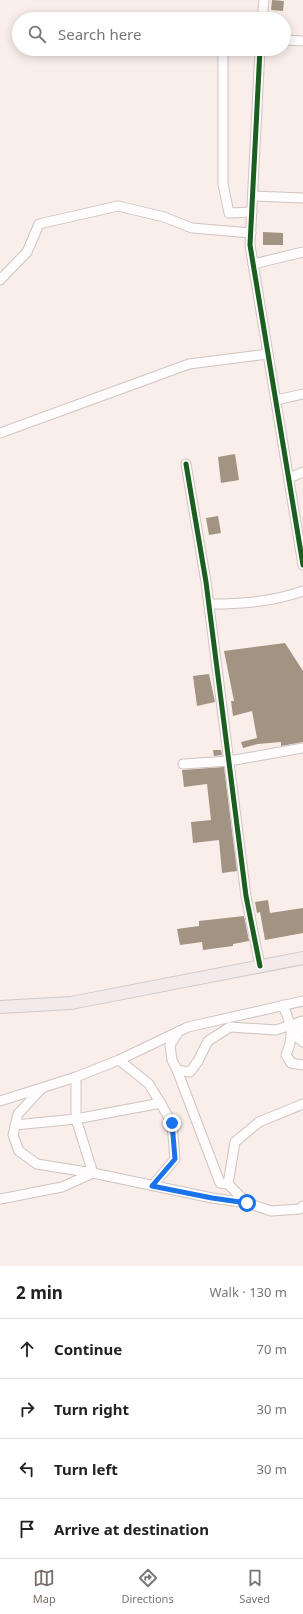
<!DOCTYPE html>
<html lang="en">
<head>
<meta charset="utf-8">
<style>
  :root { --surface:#fff; --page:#f2f2f2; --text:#222; --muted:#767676; --line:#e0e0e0; --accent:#796d69 }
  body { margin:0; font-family:"Noto Sans",sans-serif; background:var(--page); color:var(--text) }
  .stop { position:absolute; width:12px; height:12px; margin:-9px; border:3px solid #1a73e8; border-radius:50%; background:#fff }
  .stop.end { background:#1a73e8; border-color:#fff; box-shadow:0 1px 4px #0008 }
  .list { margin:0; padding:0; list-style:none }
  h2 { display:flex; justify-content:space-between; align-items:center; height:52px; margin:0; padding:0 16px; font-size:17px }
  h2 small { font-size:13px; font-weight:400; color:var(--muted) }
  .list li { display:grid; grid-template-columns:26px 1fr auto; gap:12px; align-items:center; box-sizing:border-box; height:60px; padding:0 16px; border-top:1px solid var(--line) }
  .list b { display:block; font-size:15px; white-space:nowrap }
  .list em { font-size:13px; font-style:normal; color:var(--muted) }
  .icon { flex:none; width:22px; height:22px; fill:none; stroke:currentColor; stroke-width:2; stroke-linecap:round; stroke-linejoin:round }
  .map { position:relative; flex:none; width:303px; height:1266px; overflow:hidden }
  .search { position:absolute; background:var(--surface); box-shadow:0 2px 10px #0003; left:12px; right:12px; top:12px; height:44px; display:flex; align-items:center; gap:10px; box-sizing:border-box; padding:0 14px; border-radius:22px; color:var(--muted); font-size:15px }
  .sheet { height:292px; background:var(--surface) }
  nav { display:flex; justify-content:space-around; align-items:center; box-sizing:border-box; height:56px; border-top:1px solid var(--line); background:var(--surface); font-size:11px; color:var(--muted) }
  nav a { display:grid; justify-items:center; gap:2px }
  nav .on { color:var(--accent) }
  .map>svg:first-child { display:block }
  .building { fill:#a29382 }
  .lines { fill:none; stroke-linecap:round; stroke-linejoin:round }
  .minor-casing { stroke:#cfc4c0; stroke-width:11 }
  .major-casing { stroke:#d0c9c8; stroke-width:14 }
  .minor { stroke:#fefcfc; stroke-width:9 }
  .major { stroke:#f3eaeb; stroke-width:12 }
  .cycleway-casing { stroke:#fcfcfc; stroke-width:8 }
  .cycleway { stroke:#1b5e20; stroke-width:5 }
  .route { stroke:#1a73e8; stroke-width:5 }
</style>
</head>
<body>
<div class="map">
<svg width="303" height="1266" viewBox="0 0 303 1266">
  <rect width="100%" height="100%" fill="#f9eeea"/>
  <g class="building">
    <polygon points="272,0 284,1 283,11 271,10"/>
    <polygon points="263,232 283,233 283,245 263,245"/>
    <polygon points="235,454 239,480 221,483 218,457"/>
    <polygon points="218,516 221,533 209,535 206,518"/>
    <polygon points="285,643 303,671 303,742 281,746 281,742 258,744 243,748 241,742 257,738 252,711 233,716 231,701 234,701 224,651"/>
    <polygon points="209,674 215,702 197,706 193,676"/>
    <polygon points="213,750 221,750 222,755 214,756"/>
    <polygon points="224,767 237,871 222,873 219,840 193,843 191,822 211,820 207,784 184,787 182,770"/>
    <polygon points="268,900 270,913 303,908 303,933 265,940 260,912 257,913 255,902"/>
    <polygon points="244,916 249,941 233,944 233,946 203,950 202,942 180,945 177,929 199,926 199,921"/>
  </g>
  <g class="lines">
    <defs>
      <g id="minor">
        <polyline points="262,19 264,0"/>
        <polyline points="284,40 303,41"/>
        <polyline points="260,49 250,245 303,565"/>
        <polyline points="223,55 223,184 229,213 252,212"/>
        <polyline points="253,196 303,198"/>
        <polyline points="253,264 303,252"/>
        <polyline points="0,280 27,252 39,224 118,206 164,217 192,228 251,233"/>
        <polyline points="276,400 303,394"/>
        <polyline points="0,433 189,364 268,354"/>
        <polyline points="186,464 206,582 246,896 260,966"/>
        <polyline points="289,478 303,472"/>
        <path d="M 209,604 C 241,604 272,602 303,591"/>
        <polyline points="183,764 229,761 303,748"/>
        <path d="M 283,1005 C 291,1025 295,1034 286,1055 L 291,1063 L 303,1065"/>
        <polyline points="300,1022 298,1038 303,1042"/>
        <polyline points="179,1031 170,1045 172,1060 177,1070 190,1072 198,1061 208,1041 230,1027 276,1030 303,1021"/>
        <polyline points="119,1060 149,1084 172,1123 175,1159 153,1185"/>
        <polyline points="177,1070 220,1183 228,1184"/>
        <polyline points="42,1088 18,1114 13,1135 19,1151 37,1164 93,1173 76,1119 76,1077"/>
        <polyline points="0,1101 76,1077 119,1060 188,1027 303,1001"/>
        <polyline points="15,1125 76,1119 161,1103"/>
        <polyline points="0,1199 62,1187 93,1173 212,1198 247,1203 271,1211 300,1209 303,1206"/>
        <polyline points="247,1203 228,1184 235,1142 259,1122 303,1104"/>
      </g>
      <polyline id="major" points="0,1007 71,1003 303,958"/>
    </defs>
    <use href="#minor" class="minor-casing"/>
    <use href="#major" class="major-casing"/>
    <use href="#minor" class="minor"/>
    <use href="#major" class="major"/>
    <defs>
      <g id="cycleway">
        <polyline points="260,49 250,245 303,565"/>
        <polyline points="186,464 206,582 246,896 260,966"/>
      </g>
    </defs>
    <use href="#cycleway" class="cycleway-casing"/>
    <use href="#cycleway" class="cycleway"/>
  </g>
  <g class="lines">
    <polyline class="route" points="172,1123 175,1159 152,1186 212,1198 247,1203"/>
  </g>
</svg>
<div class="stop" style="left:247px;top:1203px"></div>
<div class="stop end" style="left:172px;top:1123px"></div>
<div class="search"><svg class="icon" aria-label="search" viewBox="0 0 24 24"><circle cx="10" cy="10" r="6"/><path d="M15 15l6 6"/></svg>Search here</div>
</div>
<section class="sheet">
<h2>2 min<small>Walk · 130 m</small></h2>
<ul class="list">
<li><svg class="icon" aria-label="ahead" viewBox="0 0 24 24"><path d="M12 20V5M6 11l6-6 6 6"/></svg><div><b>Continue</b></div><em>70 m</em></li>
<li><svg class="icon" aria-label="right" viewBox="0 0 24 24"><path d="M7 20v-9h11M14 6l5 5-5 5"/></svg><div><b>Turn right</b></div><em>30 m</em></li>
<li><svg class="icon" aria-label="left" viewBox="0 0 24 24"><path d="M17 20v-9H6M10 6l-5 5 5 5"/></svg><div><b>Turn left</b></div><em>30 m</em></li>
<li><svg class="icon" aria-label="arrive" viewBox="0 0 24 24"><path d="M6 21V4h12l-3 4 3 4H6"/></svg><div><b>Arrive at destination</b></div></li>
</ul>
</section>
<nav>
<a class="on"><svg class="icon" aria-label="map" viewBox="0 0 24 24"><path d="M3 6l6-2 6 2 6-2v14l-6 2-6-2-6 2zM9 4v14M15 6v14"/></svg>Map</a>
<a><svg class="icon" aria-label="directions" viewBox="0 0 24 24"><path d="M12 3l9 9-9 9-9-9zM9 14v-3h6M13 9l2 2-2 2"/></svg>Directions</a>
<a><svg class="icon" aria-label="saved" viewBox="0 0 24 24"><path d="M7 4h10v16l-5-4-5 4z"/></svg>Saved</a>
</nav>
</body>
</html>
